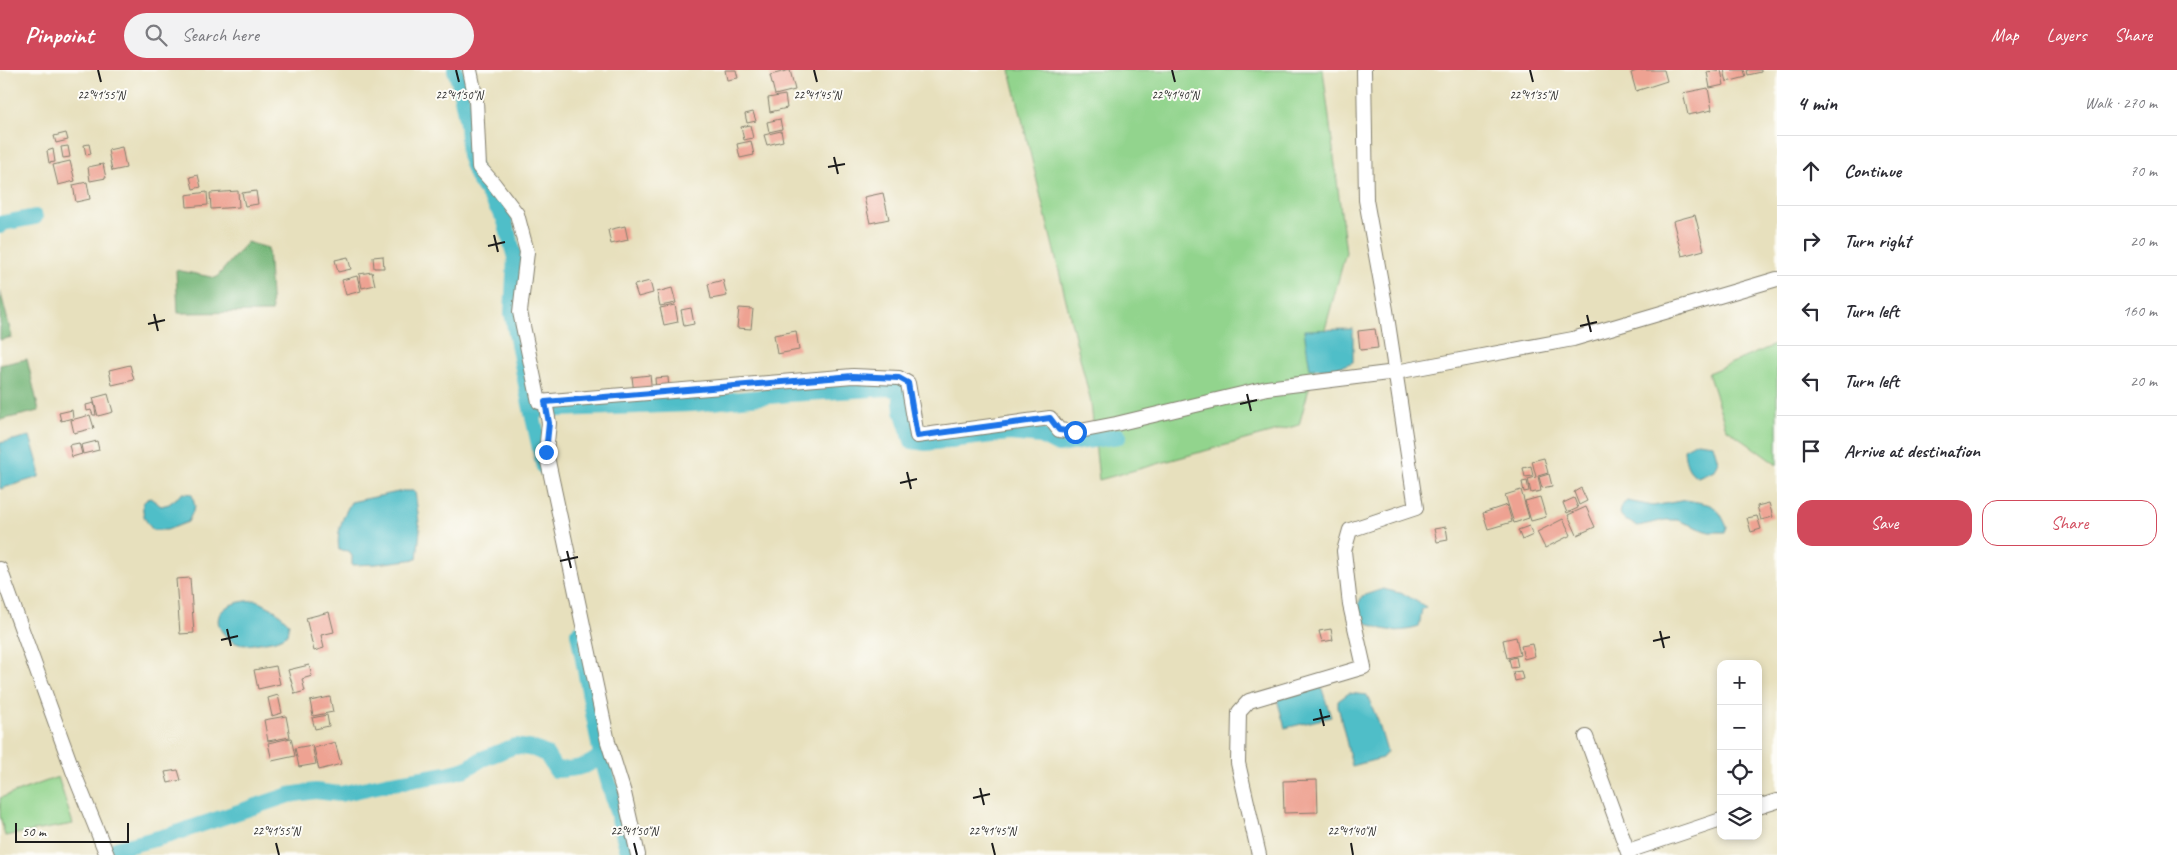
<!DOCTYPE html>
<html lang="en">
<head>
<meta charset="utf-8">
<style>
  :root { --surface:#fff; --page:#f2f2f3; --text:#2b2b33; --muted:#7c7c81; --line:#e1e1e2; --accent:#d1495b }
  body { margin:0; font-family:Caveat,sans-serif; background:var(--page); color:var(--text) }
  .controls { position:absolute; right:15px; bottom:15px; display:grid; overflow:hidden; border-radius:10px; box-shadow:0 2px 8px #0003 }
  .controls button { width:45px; height:45px; display:grid; place-items:center; padding:0; border:0; border-bottom:1px solid var(--line); background:var(--surface); color:var(--text); font:25px sans-serif }
  .scale { position:absolute; left:15px; bottom:12px; width:114px; box-sizing:border-box; padding-left:5px; border:2px solid #1c1c1c; border-top:0; font-size:14px; line-height:18px; white-space:nowrap; color:#1c1c1c; -webkit-text-stroke:4px #fdfcf7; paint-order:stroke }
  .stop { position:absolute; width:15px; height:15px; margin:-11px; border:4px solid #1a73e8; border-radius:50%; background:#fff }
  .stop.end { background:#1a73e8; border-color:#fff; box-shadow:0 1px 5px #0008 }
  .list { margin:0; padding:0; list-style:none }
  h2 { display:flex; justify-content:space-between; align-items:center; height:65px; margin:0; padding:0 20px; font-size:21px }
  h2 small { font-size:16px; font-weight:400; color:var(--muted) }
  .list li { display:grid; grid-template-columns:32px 1fr auto; gap:15px; align-items:center; box-sizing:border-box; height:70px; padding:0 20px; border-top:1px solid var(--line) }
  .list b { display:block; font-size:19px; white-space:nowrap }
  .list em { font-size:16px; font-style:normal; color:var(--muted) }
  .actions { display:flex; gap:10px; padding:15px 20px }
  .actions a { flex:1; padding:11px 0; border:1px solid var(--accent); border-radius:15px; text-align:center; font-size:18px; color:var(--accent) }
  .actions .main { background:var(--accent); color:#fff }
  .icon { flex:none; width:28px; height:28px; fill:none; stroke:currentColor; stroke-width:2; stroke-linecap:round; stroke-linejoin:round }
  .map { position:relative; flex:none; width:1777px; height:785px; overflow:hidden }
  header { display:flex; align-items:center; gap:30px; box-sizing:border-box; height:70px; padding:0 25px; background:var(--accent); color:#fff }
  header strong { font-size:24px }
  nav { display:flex; gap:28px; margin-inline-start:auto; font-size:18px }
  .search { width:350px; height:45px; background:var(--page); display:flex; align-items:center; gap:12px; box-sizing:border-box; padding:0 18px; border-radius:28px; color:var(--muted); font-size:19px }
  main { display:flex }
  aside { flex:1; background:var(--surface) }
  .map>svg:first-child { display:block }
  .green { fill:#92d48d; stroke:#577854 }
  .forest { fill:#75b678; stroke:#48694a }
  .water { fill:#50bec8; stroke:#366d72 }
  .lines { fill:none; stroke-linecap:round; stroke-linejoin:round }
  .canal { stroke:#50bec8; stroke-width:16 }
  .building { fill:#eea292 }
  .street-casing { stroke:#827e6c; stroke-width:16 }
  .street { stroke:#fff; stroke-width:14 }
  .route { stroke:#1a73e8; stroke-width:6 }
  .ticks { fill:none; stroke:#1c1c1c; stroke-width:2 }
  .ticks-label { font-size:12px; text-anchor:middle; fill:#1c1c1c; stroke:#fdfcf7; stroke-width:4; stroke-linejoin:round; paint-order:stroke }
</style>
</head>
<body>
<header>
<strong>Pinpoint</strong>
<div class="search"><svg class="icon" aria-label="search" viewBox="0 0 24 24"><circle cx="10" cy="10" r="6"/><path d="M15 15l6 6"/></svg>Search here</div>
<nav><a>Map</a><a>Layers</a><a>Share</a></nav>
</header>
<main>
<div class="map">
<svg width="1777" height="785" viewBox="0 0 1777 785">
  <rect width="100%" height="100%" fill="#fdfcf7"/>
  <filter id="ink" filterUnits="userSpaceOnUse"><feTurbulence type="fractalNoise" baseFrequency=".02" numOctaves="2"/><feDisplacementMap in="SourceGraphic" scale="10" xChannelSelector="R" yChannelSelector="G"/><feConvolveMatrix kernelMatrix="1 2 1 2 8 2 1 2 1" color-interpolation-filters="sRGB"/></filter>
  <filter id="wash" filterUnits="userSpaceOnUse"><feTurbulence type="fractalNoise" baseFrequency=".0096" numOctaves="4" result="noise"/><feDisplacementMap in="SourceGraphic" scale="20" xChannelSelector="R" yChannelSelector="G"/><feGaussianBlur stdDeviation="1.12" result="paint"/><feColorMatrix in="noise" values="0 0 0 0 0 0 0 0 0 0 0 0 0 0 0 0 0 1.4 0 .05"/><feComposite in="paint" operator="in"/></filter>
  <g filter="url(#wash)">
    <rect width="100%" height="100%" fill="#e7e0bd"/>
    <g class="green">
      <polygon points="1010,0 1323,0 1346,182 1299,355 1099,410 1091,333"/>
      <polygon points="1777,274 1777,395 1726,358 1708,303"/>
      <polygon points="58,707 73,754 5,766 0,746 0,728"/>
    </g>
    <g class="forest">
      <polygon points="247,172 268,178 272,242 178,243 176,200 216,208"/>
      <polygon points="0,220 12,267 0,270"/>
      <polygon points="27,289 39,341 0,350 0,295"/>
    </g>
    <g class="water">
      <polygon points="1353,259 1353,292 1337,298 1310,299 1304,260"/>
      <polygon points="30,366 39,397 39,407 0,419 0,373"/>
      <path d="M 1697,372 L 1713,374 L 1718,391 L 1714,400 L 1698,407 C 1687,402 1685,391 1684,379 Z"/>
      <path d="M 403,421 L 415,421 L 420,460 L 417,489 L 376,494 L 352,495 L 352,486 L 349,481 L 339,480 C 336,463 342,448 351,432 Z"/>
      <path d="M 183,423 L 192,424 L 195,437 L 188,452 L 167,460 L 153,460 C 145,451 142,445 143,433 L 149,427 L 161,436 L 169,434 Z"/>
      <path d="M 1686,430 C 1712,435 1716,432 1727,457 L 1725,462 L 1709,462 L 1677,450 L 1665,450 L 1638,456 L 1625,450 L 1619,443 L 1621,436 L 1627,431 L 1653,436 Z"/>
      <path d="M 1383,519 L 1404,524 L 1426,537 L 1422,539 L 1419,557 C 1397,564 1380,561 1360,549 L 1358,535 L 1362,526 Z"/>
      <path d="M 256,530 L 275,540 L 289,553 L 287,564 C 278,571 270,571 259,573 C 253,574 245,576 239,574 C 226,571 210,552 223,540 C 231,532 245,531 256,530 Z"/>
      <polygon points="1320,613 1331,647 1285,658 1277,629"/>
      <polygon points="1349,623 1367,625 1378,651 1387,682 1382,688 1352,696 1338,636 1338,631"/>
    </g>
    <g class="lines">
      <g class="canal">
        <polyline points="455,0 459,13 467,54 469,86 477,107 504,148 515,188 512,243 528,325 544,397"/>
        <polyline points="0,156 3,153 35,147"/>
        <polyline points="532,340 693,334 790,324 890,318 900,321 902,341 912,371 926,373 1009,363 1041,366 1058,375 1119,366"/>
        <polyline points="601,685 629,785"/>
        <path d="M 116,779 L 170,765 L 289,725 L 315,721 L 340,724 L 386,714 L 447,704 L 466,699 L 482,689 L 515,676 L 534,679 L 546,684 L 556,700 C 575,699 588,698 601,685 L 578,563"/>
      </g>
    </g>
    <g id="blocks">
      <g class="building">
        <polygon points="725,0 736,0 738,8 727,10"/>
        <polygon points="790,0 795,20 775,25 770,5"/>
        <polygon points="1639,0 1664,0 1667,11 1636,21 1631,3"/>
        <polygon points="1721,0 1724,15 1710,18 1707,2"/>
        <polygon points="1724,0 1744,0 1746,7 1727,12"/>
        <polygon points="1747,0 1761,0 1761,2 1748,5"/>
        <polygon points="1708,18 1712,40 1688,45 1683,23"/>
        <polygon points="785,25 787,38 770,42 768,28"/>
        <polygon points="753,42 756,51 747,53 745,44"/>
        <polygon points="780,49 782,59 769,62 767,52"/>
        <polygon points="750,55 753,68 744,70 741,57"/>
        <polygon points="781,61 783,71 767,75 764,65"/>
        <polygon points="66,63 68,70 56,73 54,66"/>
        <polygon points="751,71 754,85 740,88 737,74"/>
        <polygon points="89,74 91,84 86,85 84,75"/>
        <polygon points="68,76 70,87 63,88 61,77"/>
        <polygon points="122,77 126,98 112,101 108,80"/>
        <polygon points="53,79 55,92 49,93 47,81"/>
        <polygon points="70,91 75,111 58,115 53,95"/>
        <polygon points="103,94 106,108 90,111 88,97"/>
        <polygon points="198,105 201,117 193,119 190,107"/>
        <polygon points="87,112 90,129 76,132 73,115"/>
        <polygon points="238,121 239,137 211,139 210,123"/>
        <polygon points="256,121 258,134 245,136 242,123"/>
        <polygon points="207,122 208,135 187,137 186,125"/>
        <polygon points="883,123 889,149 870,153 864,127"/>
        <polygon points="1695,145 1704,180 1682,186 1673,151"/>
        <polygon points="625,156 628,170 611,174 608,160"/>
        <polygon points="383,186 384,198 374,198 373,187"/>
        <polygon points="348,187 351,199 338,202 335,190"/>
        <polygon points="372,202 375,215 362,218 359,204"/>
        <polygon points="357,206 361,221 346,225 342,210"/>
        <polygon points="723,210 727,226 711,229 708,214"/>
        <polygon points="650,211 653,223 638,227 634,215"/>
        <polygon points="672,218 676,233 660,236 657,222"/>
        <polygon points="675,235 678,252 664,255 660,238"/>
        <polygon points="691,238 694,254 684,256 681,240"/>
        <polygon points="739,238 753,239 751,259 737,258"/>
        <polygon points="1375,259 1378,278 1360,280 1358,261"/>
        <polygon points="796,261 799,280 777,284 774,265"/>
        <polygon points="130,295 134,310 112,315 109,300"/>
        <polygon points="650,305 652,322 634,323 632,307"/>
        <polygon points="668,307 669,319 656,321 655,308"/>
        <polygon points="108,324 113,342 98,346 93,328"/>
        <polygon points="94,333 96,345 93,345 91,340 87,341 86,335"/>
        <polygon points="72,340 73,348 61,351 59,343"/>
        <polygon points="90,345 94,358 74,363 71,350"/>
        <polygon points="97,371 99,380 83,384 81,375"/>
        <polygon points="79,373 82,384 72,387 69,375"/>
        <polygon points="1544,388 1548,403 1538,406 1541,421 1531,423 1528,409 1536,407 1532,391"/>
        <polygon points="1531,396 1533,406 1525,407 1523,398"/>
        <polygon points="1549,404 1552,416 1542,418 1539,407"/>
        <polygon points="1527,411 1529,421 1524,422 1522,412"/>
        <polygon points="1581,418 1587,431 1579,435 1574,422"/>
        <polygon points="1521,420 1529,448 1514,453 1505,425"/>
        <polygon points="1540,427 1546,447 1531,451 1525,431"/>
        <polygon points="1574,428 1578,438 1567,443 1563,433"/>
        <polygon points="1769,433 1773,447 1761,450 1757,436"/>
        <polygon points="1507,435 1512,452 1488,459 1483,443"/>
        <polygon points="1586,437 1595,457 1577,465 1568,445"/>
        <polygon points="1757,446 1761,459 1751,462 1747,448"/>
        <polygon points="1563,449 1571,465 1545,478 1537,462"/>
        <polygon points="1529,456 1533,465 1522,470 1518,460"/>
        <polygon points="1446,457 1448,470 1437,472 1434,459"/>
        <polygon points="190,508 194,563 180,564 176,509"/>
        <polygon points="329,542 334,562 321,565 324,578 314,581 306,548"/>
        <polygon points="1331,559 1333,570 1322,572 1319,561"/>
        <polygon points="1516,567 1520,585 1507,588 1503,570"/>
        <polygon points="1532,574 1535,586 1524,589 1521,576"/>
        <polygon points="1516,587 1518,597 1511,598 1509,589"/>
        <polygon points="309,595 312,606 302,609 305,621 295,624 288,600"/>
        <polygon points="276,596 280,614 258,619 254,600"/>
        <polygon points="1521,601 1523,609 1515,611 1513,602"/>
        <polygon points="278,625 282,643 272,646 268,628"/>
        <polygon points="330,627 333,642 313,646 310,631"/>
        <polygon points="327,645 329,656 315,659 312,648"/>
        <polygon points="286,646 290,667 268,671 264,650"/>
        <polygon points="291,668 295,686 272,691 268,673"/>
        <polygon points="335,672 341,694 319,700 314,678"/>
        <polygon points="312,675 316,694 299,697 295,678"/>
        <polygon points="178,700 181,710 168,713 165,702"/>
        <polygon points="1317,710 1318,742 1284,743 1283,711"/>
      </g>
    </g>
  </g>
  <g filter="url(#ink)">
    <use href="#blocks" fill-opacity="0" stroke="#827e6c" stroke-width="1"/>
    <g class="lines">
      <defs>
        <g id="street">
          <polyline points="470,0 476,30 479,97 494,114 517,144 527,182 520,242 539,332 853,306 899,308 908,313 917,366 1050,348 1059,360 1075,362 1116,354 1267,318 1396,302 1573,269 1777,209"/>
          <polyline points="545,332 549,353 546,382 608,672 624,723 638,785"/>
          <polyline points="0,499 73,701 107,785"/>
          <polyline points="1586,667 1629,785"/>
          <polyline points="1758,737 1777,731"/>
          <polyline points="1628,781 1721,750"/>
          <polyline points="1259,785 1238,693 1239,642 1249,631 1364,597 1350,535 1344,481 1350,460 1416,438 1386,240 1366,130 1364,0"/>
        </g>
      </defs>
      <use href="#street" class="street-casing"/>
      <use href="#street" class="street"/>
    </g>
  </g>
  <g class="lines" filter="url(#ink)">
    <polyline class="route" points="546,382 549,353 545,332 853,306 899,308 908,313 917,366 1050,348 1059,360 1075,362"/>
  </g>
  <path class="ticks" d="M 98,0 L 101,12M 456,0 L 459,12M 814,0 L 817,12M 1172,0 L 1175,12M 1530,0 L 1533,12M 834,87 L 838,104M 828,97 L 845,94M 494,165 L 498,182M 488,176 L 505,172M 154,244 L 158,261M 1587,245 L 1591,262M 148,254 L 165,250M 1580,256 L 1597,252M 1247,324 L 1251,341M 1240,334 L 1257,330M 907,402 L 911,419M 900,413 L 917,409M 567,481 L 571,498M 560,491 L 578,487M 227,559 L 231,576M 1660,561 L 1664,578M 221,570 L 238,566M 1653,571 L 1670,567M 1320,639 L 1324,656M 1313,650 L 1330,646M 980,718 L 984,735M 973,728 L 990,724M 276,773 L 279,785M 634,773 L 637,785M 992,773 L 995,785M 1351,773 L 1353,785"/>
  <g class="ticks-label">
    <text x="101" y="29">22°41'55"N</text>
    <text x="459" y="29">22°41'50"N</text>
    <text x="817" y="29">22°41'45"N</text>
    <text x="1175" y="29">22°41'40"N</text>
    <text x="1533" y="29">22°41'35"N</text>
    <text x="276" y="765">22°41'55"N</text>
    <text x="634" y="765">22°41'50"N</text>
    <text x="992" y="765">22°41'45"N</text>
    <text x="1351" y="765">22°41'40"N</text>
  </g>
</svg>
<div class="controls">
<button>+</button>
<button>−</button>
<button><svg class="icon" aria-label="locate" viewBox="0 0 24 24"><circle cx="12" cy="12" r="6"/><path d="M12 2v4M12 18v4M2 12h4M18 12h4"/></svg></button>
<button><svg class="icon" aria-label="layers" viewBox="0 0 24 24"><path d="M12 4l9 5-9 5-9-5zM3 14l9 5 9-5"/></svg></button>
</div>
<div class="scale">50 m</div>
<div class="stop" style="left:1075px;top:362px"></div>
<div class="stop end" style="left:546px;top:382px"></div>
</div>
<aside>
<h2>4 min<small>Walk · 270 m</small></h2>
<ul class="list">
<li><svg class="icon" aria-label="ahead" viewBox="0 0 24 24"><path d="M12 20V5M6 11l6-6 6 6"/></svg><div><b>Continue</b></div><em>70 m</em></li>
<li><svg class="icon" aria-label="right" viewBox="0 0 24 24"><path d="M7 20v-9h11M14 6l5 5-5 5"/></svg><div><b>Turn right</b></div><em>20 m</em></li>
<li><svg class="icon" aria-label="left" viewBox="0 0 24 24"><path d="M17 20v-9H6M10 6l-5 5 5 5"/></svg><div><b>Turn left</b></div><em>160 m</em></li>
<li><svg class="icon" aria-label="left" viewBox="0 0 24 24"><path d="M17 20v-9H6M10 6l-5 5 5 5"/></svg><div><b>Turn left</b></div><em>20 m</em></li>
<li><svg class="icon" aria-label="arrive" viewBox="0 0 24 24"><path d="M6 21V4h12l-3 4 3 4H6"/></svg><div><b>Arrive at destination</b></div></li>
</ul>
<div class="actions"><a class="main">Save</a><a>Share</a></div>
</aside>
</main>
</body>
</html>
